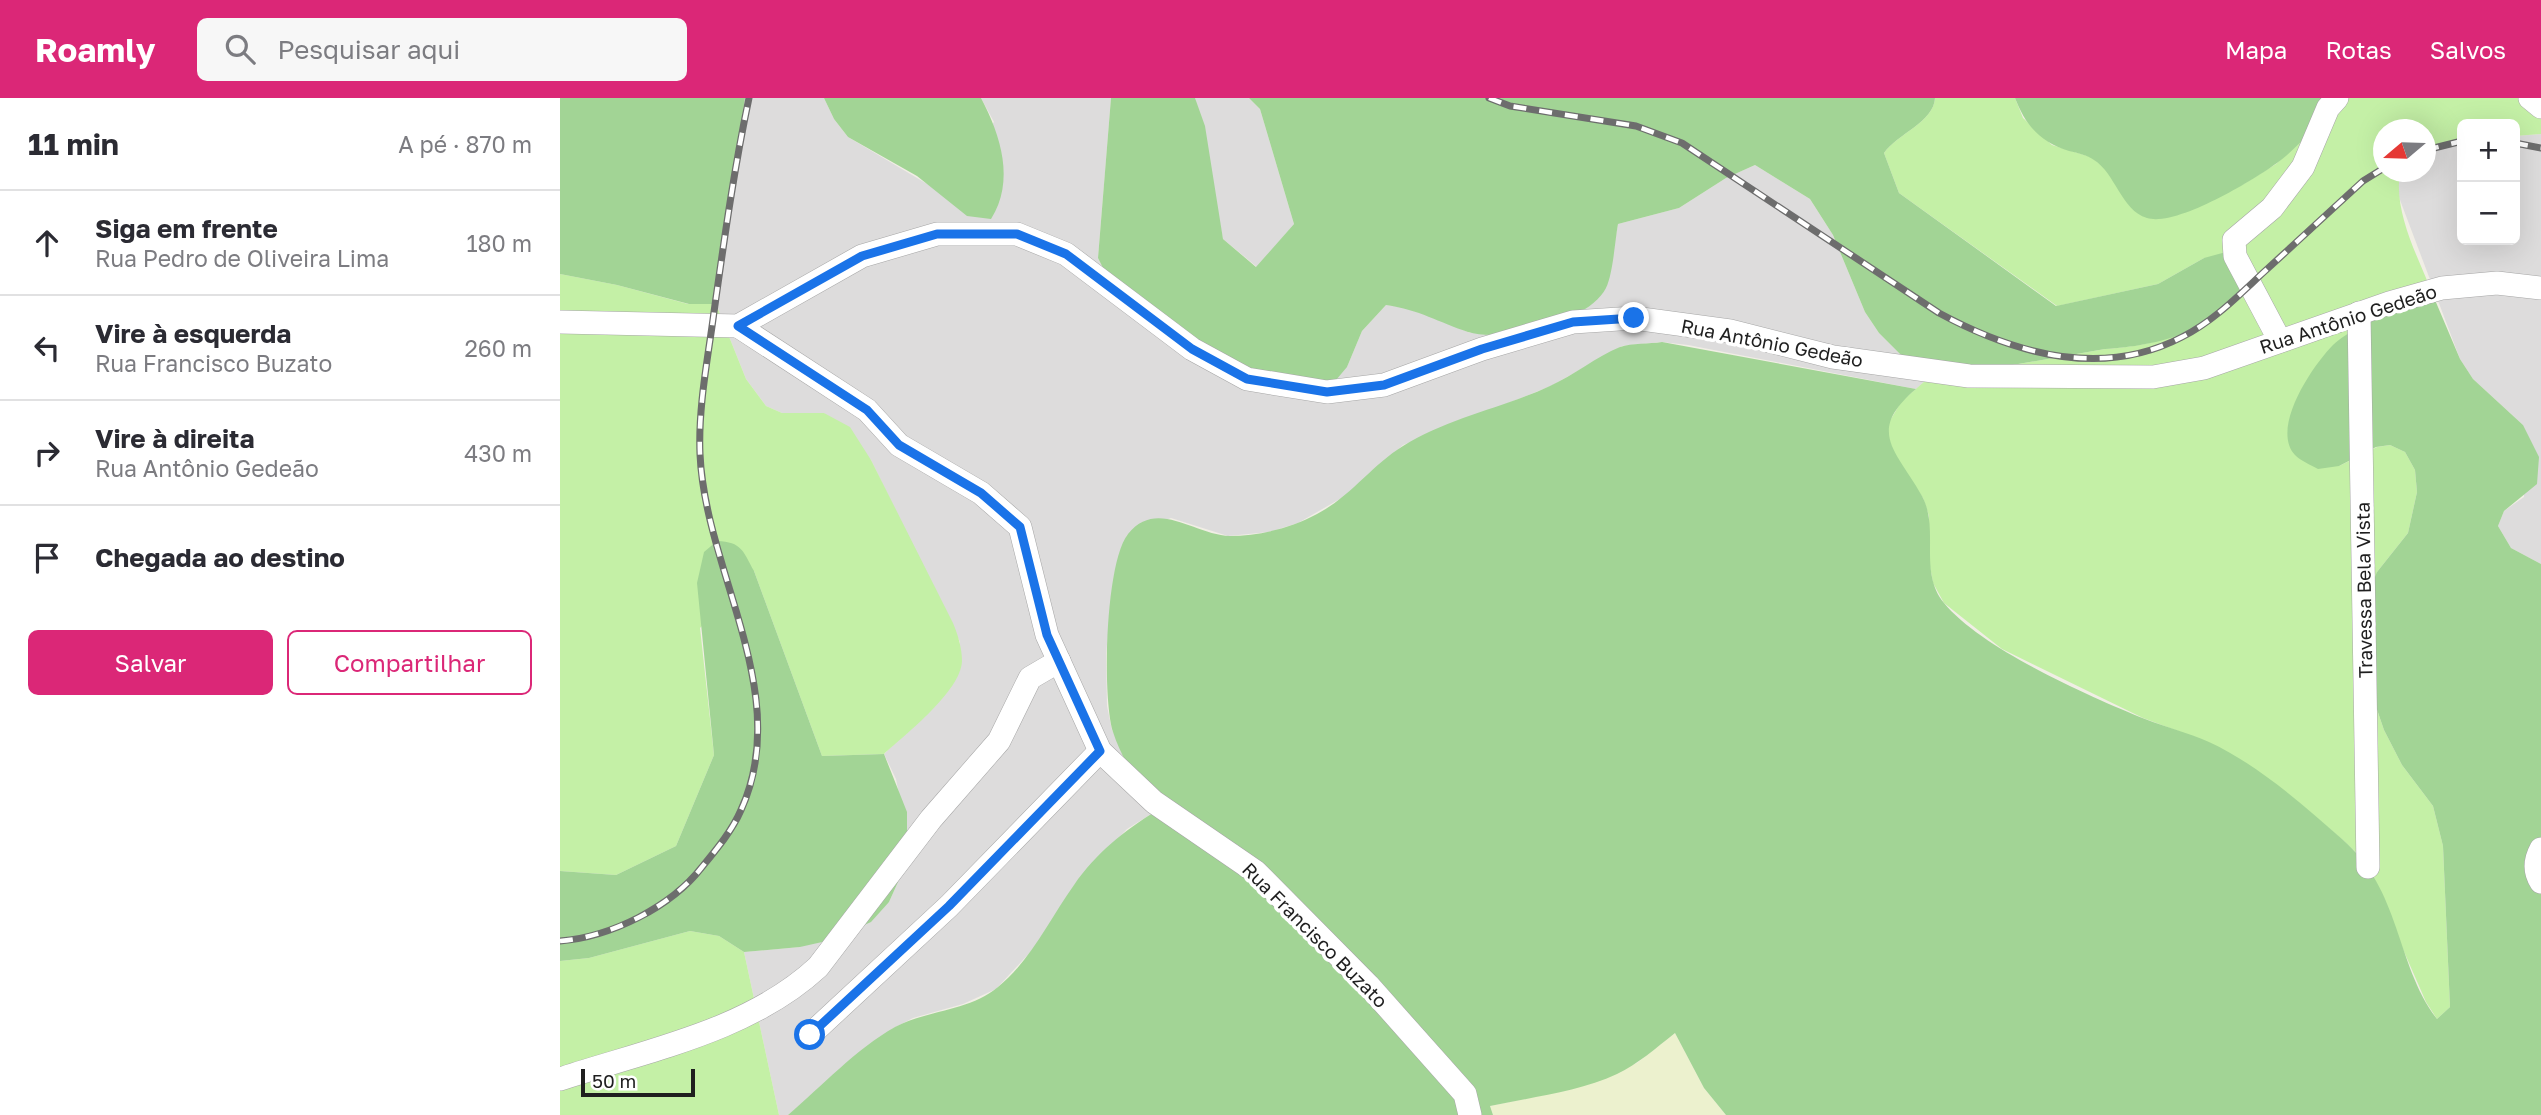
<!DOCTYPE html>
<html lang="pt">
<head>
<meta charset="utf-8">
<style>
  :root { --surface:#fff; --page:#f7f7f7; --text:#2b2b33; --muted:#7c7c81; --line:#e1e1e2; --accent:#db2777 }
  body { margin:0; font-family:"Golos Text",sans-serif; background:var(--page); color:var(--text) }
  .controls { position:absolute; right:21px; top:21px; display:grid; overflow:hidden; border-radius:10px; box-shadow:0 7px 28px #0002 }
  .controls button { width:63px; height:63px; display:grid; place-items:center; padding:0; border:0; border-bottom:2px solid var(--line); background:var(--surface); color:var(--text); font:35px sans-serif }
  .compass { position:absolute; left:1813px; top:21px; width:63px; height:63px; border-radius:50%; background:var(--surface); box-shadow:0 7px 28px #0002; rotate:251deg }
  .scale { position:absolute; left:21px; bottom:18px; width:114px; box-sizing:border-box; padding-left:7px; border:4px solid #1f1f1f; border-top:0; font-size:19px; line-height:24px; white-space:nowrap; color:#1f1f1f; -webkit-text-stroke:5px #fff; paint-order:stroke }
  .stop { position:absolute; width:21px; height:21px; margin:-16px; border:5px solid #1a73e8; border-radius:50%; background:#fff }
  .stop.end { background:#1a73e8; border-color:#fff; box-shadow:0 2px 7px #0008 }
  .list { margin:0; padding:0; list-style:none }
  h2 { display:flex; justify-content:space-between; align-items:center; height:91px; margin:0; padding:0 28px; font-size:30px }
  h2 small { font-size:23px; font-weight:400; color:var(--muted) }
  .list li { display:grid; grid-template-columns:46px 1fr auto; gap:21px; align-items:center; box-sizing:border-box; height:105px; padding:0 28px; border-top:2px solid var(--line) }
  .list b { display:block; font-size:26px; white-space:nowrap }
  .list p { margin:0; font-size:23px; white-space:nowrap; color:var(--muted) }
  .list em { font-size:23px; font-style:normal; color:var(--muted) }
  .actions { display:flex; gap:14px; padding:21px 28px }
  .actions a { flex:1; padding:16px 0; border:2px solid var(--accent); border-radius:10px; text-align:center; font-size:24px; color:var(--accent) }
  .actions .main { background:var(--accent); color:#fff }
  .icon { flex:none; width:38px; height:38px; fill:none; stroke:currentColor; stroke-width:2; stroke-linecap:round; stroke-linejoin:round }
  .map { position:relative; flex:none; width:1981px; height:1017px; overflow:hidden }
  header { display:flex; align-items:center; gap:42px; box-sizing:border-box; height:98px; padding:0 35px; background:var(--accent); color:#fff }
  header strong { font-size:33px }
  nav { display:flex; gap:38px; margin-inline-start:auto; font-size:24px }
  .search { width:490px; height:63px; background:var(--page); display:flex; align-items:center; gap:18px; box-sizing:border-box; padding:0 24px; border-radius:10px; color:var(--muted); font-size:26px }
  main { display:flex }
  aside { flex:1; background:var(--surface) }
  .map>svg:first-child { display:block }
  .residential { fill:#dddcdc }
  .farmland { fill:#ecf1ce }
  .grass { fill:#c4f0a6 }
  .forest { fill:#a2d495 }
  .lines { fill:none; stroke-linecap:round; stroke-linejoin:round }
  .minor-casing { stroke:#a6a6a6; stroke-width:24 }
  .minor { stroke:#fff; stroke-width:23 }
  .rail-casing { stroke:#6d6d6d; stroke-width:7 }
  .rail { stroke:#fff; stroke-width:4.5; stroke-dasharray:13; stroke-linecap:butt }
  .route { stroke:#1a73e8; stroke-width:9 }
  .labels { text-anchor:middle; stroke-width:7; stroke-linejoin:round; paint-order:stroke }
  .street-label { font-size:19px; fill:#1f1f1f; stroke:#fff }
</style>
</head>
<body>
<header>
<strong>Roamly</strong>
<div class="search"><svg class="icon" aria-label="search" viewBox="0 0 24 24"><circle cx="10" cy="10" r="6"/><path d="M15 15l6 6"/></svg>Pesquisar aqui</div>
<nav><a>Mapa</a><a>Rotas</a><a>Salvos</a></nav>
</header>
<main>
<aside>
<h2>11 min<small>A pé · 870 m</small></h2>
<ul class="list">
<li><svg class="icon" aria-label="ahead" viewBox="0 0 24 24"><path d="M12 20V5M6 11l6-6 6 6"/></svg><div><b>Siga em frente</b><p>Rua Pedro de Oliveira Lima</p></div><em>180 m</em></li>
<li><svg class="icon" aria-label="left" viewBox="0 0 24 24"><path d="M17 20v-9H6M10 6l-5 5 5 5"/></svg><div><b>Vire à esquerda</b><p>Rua Francisco Buzato</p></div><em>260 m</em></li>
<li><svg class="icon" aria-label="right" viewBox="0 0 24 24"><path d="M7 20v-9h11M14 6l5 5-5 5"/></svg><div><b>Vire à direita</b><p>Rua Antônio Gedeão</p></div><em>430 m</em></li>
<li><svg class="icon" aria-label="arrive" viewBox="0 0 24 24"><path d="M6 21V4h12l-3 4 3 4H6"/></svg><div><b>Chegada ao destino</b></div></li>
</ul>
<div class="actions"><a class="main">Salvar</a><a>Compartilhar</a></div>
</aside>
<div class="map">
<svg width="1981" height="1017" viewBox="0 0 1981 1017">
  <rect width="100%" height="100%" fill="#f1eee5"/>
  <g class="residential">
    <polygon points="185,0 264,0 274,21 288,39 379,93 434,24 421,0 551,0 538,160 548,180 787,269 802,233 826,207 856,211 910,235 1046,190 1058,126 1119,110 1166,80 1195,67 1250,101 1273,137 1305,214 1319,235 1366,282 1356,291 1128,247 1102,244 1062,248 991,288 843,347 785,398 738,425 709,434 668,438 611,420 567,437 554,478 546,556 547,608 552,632 596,713 567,731 515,786 475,849 436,891 403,906 353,920 332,931 228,1017 219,1017 184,854 240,849 329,804 338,784 347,737 336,681 324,656 382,600 400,544 311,362 264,315 222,315 206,308 186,281 156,206"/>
    <polygon points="635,0 689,0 700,11 734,126 697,169 663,141"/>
    <polygon points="1981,36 1981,466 1951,450 1938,428 1944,413 1964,399 1963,327 1913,281 1900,261 1837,94 1840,74 1866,74 1866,52 1902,42 1902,142 1955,142 1955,38"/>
  </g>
  <polygon class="farmland" points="1115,935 1144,990 1166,1017 933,1017 930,1008 1013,991 1077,965"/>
  <g class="grass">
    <path d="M 1375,0 L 1455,0 L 1463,20 L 1492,47 L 1531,59 L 1548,72 L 1569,107 L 1682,87 L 1716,66 L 1787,0 L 1966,0 L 1981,12 L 1981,36 L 1955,38 L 1955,26 L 1902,26 L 1902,42 L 1866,52 L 1866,32 L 1824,32 L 1824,74 L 1840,74 C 1833,116 1860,162 1875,202 L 1828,218 L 1779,368 L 1817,349 L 1830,347 L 1845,354 L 1855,372 L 1857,394 L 1848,435 L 1817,474 L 1809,588 L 1824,632 L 1842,667 L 1873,708 L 1883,748 L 1890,909 L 1877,921 L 1866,904 L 1804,762 L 1784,743 L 1732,699 L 1650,645 L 1583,620 L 1442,551 L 1384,505 L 1373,485 L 1368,457 L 1369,418 L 1363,400 L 1333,355 L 1327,338 L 1328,326 L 1341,304 L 1366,282 L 1545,251 C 1596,248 1641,233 1679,198 L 1644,160 L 1598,186 L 1497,208 L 1339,95 L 1324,55 C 1337,36 1374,24 1375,0 Z"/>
    <path d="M 0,176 L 57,187 L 128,206 L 156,206 L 186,281 L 206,308 L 222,315 L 264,315 L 290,329 L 311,362 L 393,525 C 398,537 402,550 402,563 C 401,593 346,636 324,656 L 262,658 L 194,473 L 140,530 L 154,657 L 116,748 L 56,777 L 0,773 Z"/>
    <polygon points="130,833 159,838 184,854 219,1017 0,1017 0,863 29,860"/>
  </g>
  <g class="forest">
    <polygon points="0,0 185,0 156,206 129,206 57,187 0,176"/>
    <path d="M 264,0 L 421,0 C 441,38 455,83 431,121 L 407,118 L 357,78 L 288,39 L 274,21 Z"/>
    <path d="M 551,0 L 635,0 L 645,28 L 663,141 L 696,169 L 734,126 L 700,11 L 689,0 L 1375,0 C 1374,24 1337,36 1324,55 L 1339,95 L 1496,208 L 1598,186 L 1644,160 L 1666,154 L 1687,181 C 1662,233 1597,248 1545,251 L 1366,282 L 1319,235 L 1305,214 L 1273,137 L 1250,101 L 1195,67 L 1166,80 L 1119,110 L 1058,126 C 1055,142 1053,176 1046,190 C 1028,225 943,245 908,234 C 878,224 860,212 826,207 L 802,233 L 787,269 L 776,282 L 757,292 L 693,286 L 548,180 L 538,160 Z"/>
    <path d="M 1455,0 L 1787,0 C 1761,19 1743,46 1717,65 C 1692,83 1616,129 1587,120 C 1561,112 1556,76 1534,62 C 1527,57 1518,55 1509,53 C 1480,44 1466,28 1455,0 Z"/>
    <path d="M 1875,202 L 1900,261 L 1913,281 L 1963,327 L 1979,359 L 1977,386 L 1944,413 L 1938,428 L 1951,450 L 1981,466 L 1981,1017 L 1166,1017 L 1144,990 L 1115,935 C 1096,950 1078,966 1057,976 C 1018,994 972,999 930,1008 L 933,1017 L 228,1017 C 262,988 296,951 335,929 C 367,912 410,913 438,889 C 472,861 489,822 514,787 C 536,755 564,733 596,713 C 580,687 562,662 553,634 C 542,599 545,465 568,436 C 597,400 634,437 670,438 C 699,438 731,430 757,416 C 790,399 812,367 843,348 C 888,320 943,310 990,288 C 1014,277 1036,259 1060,249 C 1072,245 1089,246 1102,244 L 1356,291 C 1305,334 1337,353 1362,398 C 1380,431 1358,473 1384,505 C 1422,551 1528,598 1585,621 C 1606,629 1629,635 1649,644 C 1697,666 1742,706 1782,741 C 1842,793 1835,866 1877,921 L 1890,909 L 1883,748 L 1873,708 L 1842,667 L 1824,632 L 1809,588 L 1805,503 L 1817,474 L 1848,435 L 1857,394 L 1855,372 L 1845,354 L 1830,347 L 1816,349 L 1779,368 L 1758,371 C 1751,367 1741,363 1735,357 C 1710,330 1753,267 1773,247 C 1780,240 1791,234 1799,229 C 1822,216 1850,210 1875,202 Z"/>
    <path d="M 157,443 C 182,444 183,453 194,473 L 262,658 L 324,656 L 347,714 L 347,737 L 338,784 L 329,804 L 311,824 L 271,842 L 240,849 L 184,854 L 159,838 L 130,833 L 29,860 L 0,863 L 0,773 L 56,777 L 116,748 L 154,657 L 137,485 L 144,454 Z"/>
  </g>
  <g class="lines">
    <defs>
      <g id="minor">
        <polyline points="1970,0 1981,9"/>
        <polyline points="1799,215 1808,769"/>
        <polyline points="0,224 178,228 302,158 377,136 457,136 506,156 632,251 687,281 767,294 824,287 922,251 1013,224 1074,220 1170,233 1273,259 1409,278 1593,279 1644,270 1829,205 1882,190 1937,185 1981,190"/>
        <polyline points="178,228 307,312 339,347 421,395 460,429 487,537 540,653 594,704 696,774 808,887 905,996 910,1017"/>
        <polyline points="1720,243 1675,158 1674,142 1712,110 1743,69 1768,10 1777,0"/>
        <path d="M 1981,751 C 1975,762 1974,773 1981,784"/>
        <polyline points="250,937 389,808 540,653"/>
        <path d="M 0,981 C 88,952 189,933 258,869 L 371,721 L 439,643 L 470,580 L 499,563"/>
      </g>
    </defs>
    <use href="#minor" class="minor-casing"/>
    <use href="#minor" class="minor"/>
    <defs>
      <g id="rail">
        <path d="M 929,0 L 950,8 L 1076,28 L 1122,45 L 1379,215 C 1453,255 1542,281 1622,239 C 1654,223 1679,197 1705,173 C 1738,143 1770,113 1803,83 L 1824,70"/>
        <polyline points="1955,45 1981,50"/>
        <polyline points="1866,52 1902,43"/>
        <path d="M 0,843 C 51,839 111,809 142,769 C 156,752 172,733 181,712 C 234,595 145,474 140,356 C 138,309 148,260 154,214 C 164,143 174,71 189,0"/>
      </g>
    </defs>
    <use href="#rail" class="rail-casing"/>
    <use href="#rail" class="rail"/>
  </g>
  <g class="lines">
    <polyline class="route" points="250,937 389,808 540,653 487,537 460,429 421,395 339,347 307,312 178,228 302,158 377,136 457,136 506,156 632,251 687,281 767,294 824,287 922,251 1013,224 1074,220"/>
  </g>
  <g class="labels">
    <g class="street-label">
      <text transform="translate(1788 221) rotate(-18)" y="7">Rua Antônio Gedeão</text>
      <text transform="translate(1212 245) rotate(11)" y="7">Rua Antônio Gedeão</text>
      <text transform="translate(1804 492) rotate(-91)" y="7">Travessa Bela Vista</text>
      <text transform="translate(755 837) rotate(45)" y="7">Rua Francisco Buzato</text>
    </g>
  </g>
</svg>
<div class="controls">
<button>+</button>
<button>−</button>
</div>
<svg class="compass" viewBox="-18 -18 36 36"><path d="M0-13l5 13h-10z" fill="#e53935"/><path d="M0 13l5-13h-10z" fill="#7c7c81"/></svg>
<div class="scale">50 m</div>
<div class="stop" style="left:250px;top:937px"></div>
<div class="stop end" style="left:1074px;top:220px"></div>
</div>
</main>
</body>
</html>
